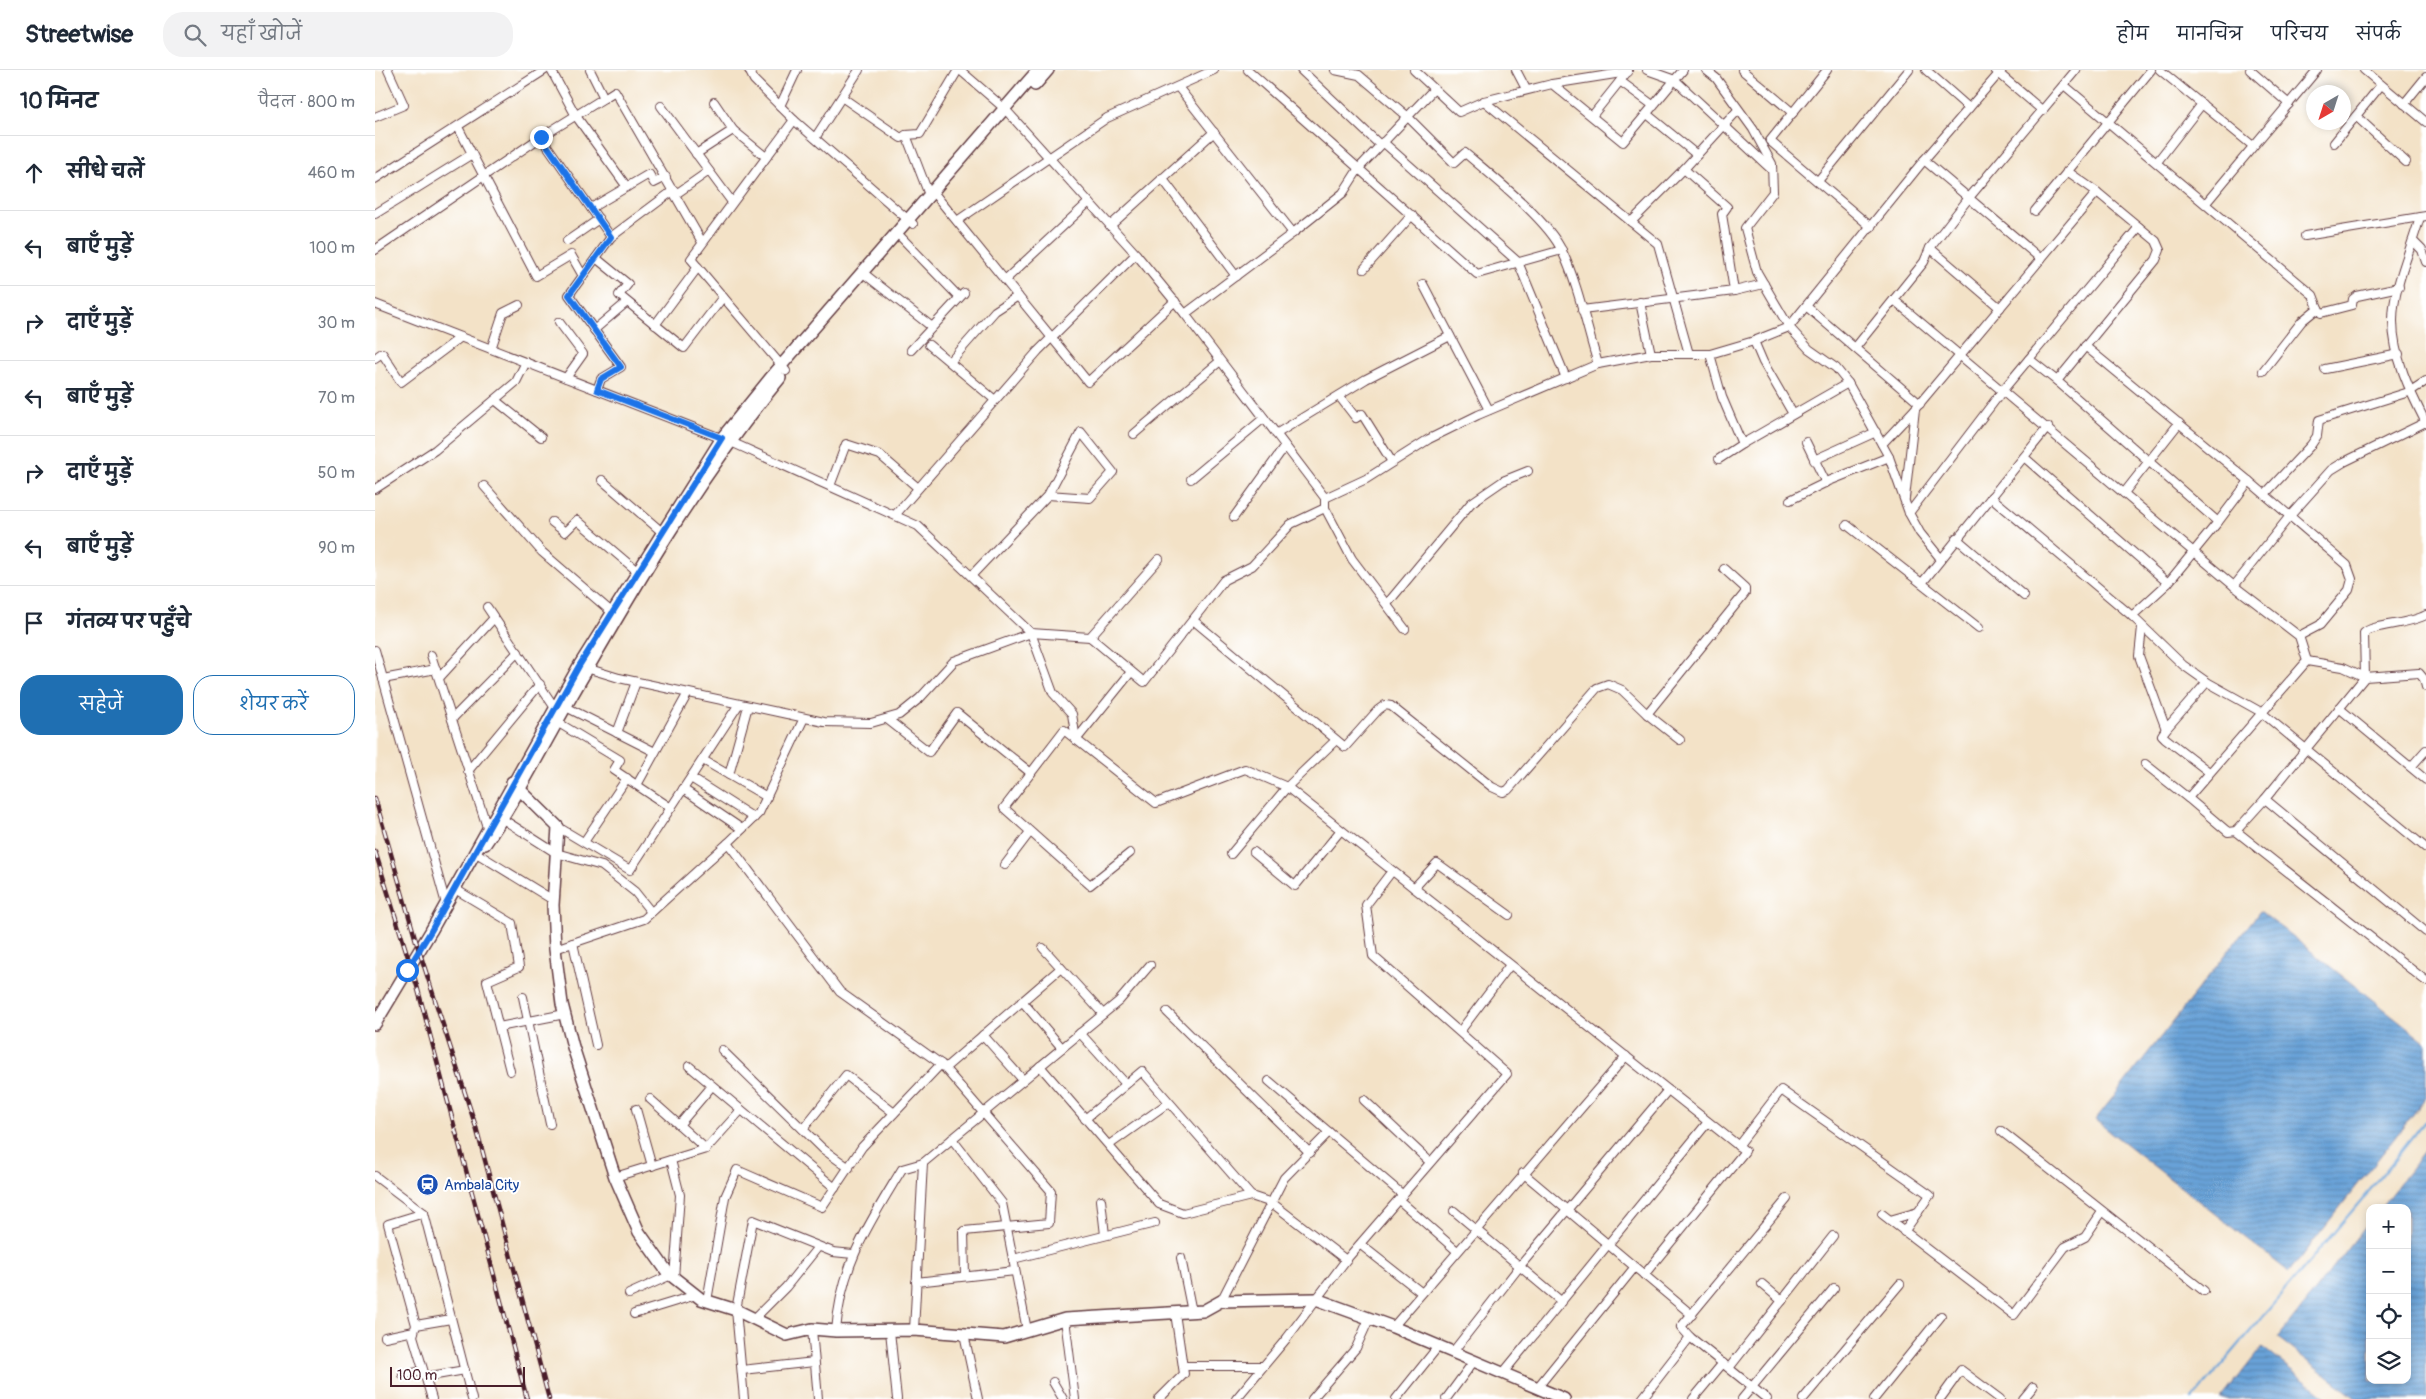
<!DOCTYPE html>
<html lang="hi">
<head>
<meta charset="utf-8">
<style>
  :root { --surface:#fff; --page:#f2f2f3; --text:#1f2937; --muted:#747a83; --line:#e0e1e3; --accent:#1f6fb2 }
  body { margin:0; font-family:Pangolin,"Playpen Sans Deva",sans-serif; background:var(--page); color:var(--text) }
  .controls { position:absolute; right:15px; bottom:15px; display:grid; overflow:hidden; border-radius:10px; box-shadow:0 2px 8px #0003 }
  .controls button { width:45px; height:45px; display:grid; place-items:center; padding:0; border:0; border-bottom:1px solid var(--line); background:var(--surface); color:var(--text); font:25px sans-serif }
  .compass { position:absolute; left:1931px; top:15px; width:45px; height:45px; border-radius:50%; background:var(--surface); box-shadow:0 2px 8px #0003; rotate:219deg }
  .scale { position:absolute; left:15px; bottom:12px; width:135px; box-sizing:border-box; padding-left:5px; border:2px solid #4a1f2b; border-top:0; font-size:14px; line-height:18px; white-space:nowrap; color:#4a1f2b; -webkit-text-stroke:4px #fff; paint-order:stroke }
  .stop { position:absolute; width:15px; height:15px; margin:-11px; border:4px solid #1a73e8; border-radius:50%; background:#fff }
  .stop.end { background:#1a73e8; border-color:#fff; box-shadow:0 1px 5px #0008 }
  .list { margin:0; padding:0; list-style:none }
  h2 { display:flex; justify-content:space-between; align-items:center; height:65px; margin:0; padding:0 20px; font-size:21px }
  h2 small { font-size:16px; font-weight:400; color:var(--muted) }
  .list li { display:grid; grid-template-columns:32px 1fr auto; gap:15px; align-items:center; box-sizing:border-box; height:75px; padding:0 20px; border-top:1px solid var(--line) }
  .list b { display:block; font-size:19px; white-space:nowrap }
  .list em { font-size:16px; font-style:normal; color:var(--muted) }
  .actions { display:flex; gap:10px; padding:15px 20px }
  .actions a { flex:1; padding:11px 0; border:1px solid var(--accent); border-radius:20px; text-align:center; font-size:18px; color:var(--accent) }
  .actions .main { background:var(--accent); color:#fff }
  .icon { flex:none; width:28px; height:28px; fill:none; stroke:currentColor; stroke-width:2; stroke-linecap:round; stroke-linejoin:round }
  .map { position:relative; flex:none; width:2051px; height:1329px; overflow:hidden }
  header { display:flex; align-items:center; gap:30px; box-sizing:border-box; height:70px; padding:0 25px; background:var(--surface); border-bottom:1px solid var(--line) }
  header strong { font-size:24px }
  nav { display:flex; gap:28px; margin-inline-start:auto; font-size:18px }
  .search { width:350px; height:45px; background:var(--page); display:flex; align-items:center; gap:12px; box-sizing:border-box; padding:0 18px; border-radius:20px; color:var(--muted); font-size:19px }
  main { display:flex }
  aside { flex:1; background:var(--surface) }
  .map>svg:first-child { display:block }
  .water { fill:url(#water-rules); stroke:#596082 }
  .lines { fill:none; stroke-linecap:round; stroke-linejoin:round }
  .stream { stroke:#68a2d8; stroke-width:2.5 }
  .street-casing { stroke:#633c42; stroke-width:10 }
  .secondary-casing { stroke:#633c42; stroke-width:14 }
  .street { stroke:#fff; stroke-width:8 }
  .secondary { stroke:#fff; stroke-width:11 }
  .rail-casing { stroke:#4a1f2b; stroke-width:4.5 }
  .rail { stroke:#fff; stroke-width:2.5; stroke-dasharray:8; stroke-linecap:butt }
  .route { stroke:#1a73e8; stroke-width:6 }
  .labels { text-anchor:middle; stroke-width:4; stroke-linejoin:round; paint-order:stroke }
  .transit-label { font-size:15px; fill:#164399; stroke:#fff; text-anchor:start }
</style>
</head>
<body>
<header>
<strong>Streetwise</strong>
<div class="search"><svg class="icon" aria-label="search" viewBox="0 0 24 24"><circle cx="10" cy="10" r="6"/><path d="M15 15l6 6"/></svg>यहाँ खोजें</div>
<nav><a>होम</a><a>मानचित्र</a><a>परिचय</a><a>संपर्क</a></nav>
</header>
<main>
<aside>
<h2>10 मिनट<small>पैदल · 800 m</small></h2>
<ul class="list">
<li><svg class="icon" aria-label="ahead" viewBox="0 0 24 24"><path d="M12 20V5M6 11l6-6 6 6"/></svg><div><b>सीधे चलें</b></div><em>460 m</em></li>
<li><svg class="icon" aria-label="left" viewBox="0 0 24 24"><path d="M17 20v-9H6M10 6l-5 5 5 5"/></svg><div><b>बाएँ मुड़ें</b></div><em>100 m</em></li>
<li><svg class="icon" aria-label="right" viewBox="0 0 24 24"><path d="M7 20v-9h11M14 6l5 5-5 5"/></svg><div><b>दाएँ मुड़ें</b></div><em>30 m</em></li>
<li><svg class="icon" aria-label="left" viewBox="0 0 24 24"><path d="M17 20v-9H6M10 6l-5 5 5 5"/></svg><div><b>बाएँ मुड़ें</b></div><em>70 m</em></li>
<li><svg class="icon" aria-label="right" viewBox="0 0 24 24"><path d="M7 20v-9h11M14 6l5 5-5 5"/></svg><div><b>दाएँ मुड़ें</b></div><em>50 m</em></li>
<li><svg class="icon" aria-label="left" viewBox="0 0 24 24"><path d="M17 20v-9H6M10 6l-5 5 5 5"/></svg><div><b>बाएँ मुड़ें</b></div><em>90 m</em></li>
<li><svg class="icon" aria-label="arrive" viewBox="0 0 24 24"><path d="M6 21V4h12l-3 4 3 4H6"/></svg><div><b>गंतव्य पर पहुँचे</b></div></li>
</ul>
<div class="actions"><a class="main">सहेजें</a><a>शेयर करें</a></div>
</aside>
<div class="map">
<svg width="2051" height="1329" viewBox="0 0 2051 1329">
  <defs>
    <pattern id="water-rules" width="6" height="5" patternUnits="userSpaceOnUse" patternTransform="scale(1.25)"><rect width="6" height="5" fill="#68a2d8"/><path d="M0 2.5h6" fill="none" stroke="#5883af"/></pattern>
  </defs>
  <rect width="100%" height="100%" fill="#fff"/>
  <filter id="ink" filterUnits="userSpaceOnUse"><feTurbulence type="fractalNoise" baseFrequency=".02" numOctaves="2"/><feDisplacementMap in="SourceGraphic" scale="10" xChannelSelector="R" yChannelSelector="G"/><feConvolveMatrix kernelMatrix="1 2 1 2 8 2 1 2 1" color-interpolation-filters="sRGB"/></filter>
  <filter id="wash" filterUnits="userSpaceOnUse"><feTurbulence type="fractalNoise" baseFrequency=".0096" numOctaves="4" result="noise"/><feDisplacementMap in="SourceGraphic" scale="20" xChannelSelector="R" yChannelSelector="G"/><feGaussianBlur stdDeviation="1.12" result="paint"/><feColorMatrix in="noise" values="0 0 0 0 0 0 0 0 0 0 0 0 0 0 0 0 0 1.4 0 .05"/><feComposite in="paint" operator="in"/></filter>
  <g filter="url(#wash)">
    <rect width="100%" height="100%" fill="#f3e2c7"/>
    <g class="water">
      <polygon points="1885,841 2051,972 2051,1028 1914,1202 1720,1050"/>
      <polygon points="2051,1079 2051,1329 1982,1329 1903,1268 1995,1150 1995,1310 2032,1310 2032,1138 2005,1138"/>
      <polygon points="1887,1277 1953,1329 1846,1329"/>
    </g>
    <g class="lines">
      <polyline class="stream" points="1818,1329 2005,1108 2051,1050"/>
    </g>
  </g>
  <g filter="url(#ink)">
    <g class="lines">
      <defs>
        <g id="street">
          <polyline points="176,0 201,46 252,117"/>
          <polyline points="215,0 229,28 240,21 327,172"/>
          <polyline points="374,0 379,10 419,50 538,154"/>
          <polyline points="585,0 630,39 761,184 810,244 950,428"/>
          <polyline points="873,0 1102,204 1187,180"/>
          <polyline points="926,0 1005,75"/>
          <path d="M 960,0 L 984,5 L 1032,46 L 1079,93 L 1090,83 C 1116,105 1174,151 1187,181 C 1203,214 1212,259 1223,294"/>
          <polyline points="1039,0 1084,42 1109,31 1177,14 1248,72 1308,0"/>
          <polyline points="1141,0 1151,19"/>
          <polyline points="1272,0 1300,10 1397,100"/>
          <polyline points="1331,0 1341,8 1378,59 1397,94 1398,122 1370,158 1382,202 1414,257 1434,279 1461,298 1473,313 1514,387 1534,443 1545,463 1566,489"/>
          <polyline points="1367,0 1418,43"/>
          <polyline points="1452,0 1395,71 1496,157"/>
          <polyline points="1551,0 1594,38"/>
          <polyline points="1620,0 1668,41"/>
          <polyline points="1785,0 1878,76"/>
          <polyline points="1875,0 1914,34"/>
          <polyline points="1989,0 2051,52"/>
          <polyline points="1245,11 1279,36"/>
          <polyline points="1177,14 1253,2"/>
          <polyline points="1689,15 1938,225 1943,238 1927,251 1888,301"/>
          <polyline points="803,17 918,163"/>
          <polyline points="468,28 526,68 531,65 554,125"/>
          <polyline points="1109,31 1283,174 1314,284"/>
          <polyline points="339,32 358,60 391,87"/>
          <polyline points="2029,34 2051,7"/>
          <polyline points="286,36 357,132"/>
          <polyline points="405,36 422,0"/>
          <polyline points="1272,44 1322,85"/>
          <polyline points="1217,46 1253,1"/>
          <polyline points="1981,46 2031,92"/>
          <polyline points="0,47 29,35 13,0"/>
          <polyline points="83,57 161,206 196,185 208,206"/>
          <polyline points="531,65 545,64 583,0"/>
          <polyline points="166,67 236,167"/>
          <polyline points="440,68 484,0"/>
          <polyline points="1008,72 1143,192 1191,308"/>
          <polyline points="1959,73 2006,15"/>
          <polyline points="321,84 358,60"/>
          <polyline points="1549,90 1666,189"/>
          <polyline points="1782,92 1827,34"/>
          <polyline points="1309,99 1352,137 1347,144 1359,221"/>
          <polyline points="1692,101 1722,122 1781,171 1785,180 1781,190 1682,311 1843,452 1793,513 1757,546"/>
          <polyline points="787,108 861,206"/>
          <polyline points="0,109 170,0"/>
          <polyline points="1443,111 1534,0"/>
          <polyline points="558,122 713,312 800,231"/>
          <polyline points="301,124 334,101"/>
          <polyline points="1831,133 1942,0"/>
          <polyline points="216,138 274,104 279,113 291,107"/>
          <polyline points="1660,141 1776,0"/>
          <polyline points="0,144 97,84"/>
          <path d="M 2045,147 C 2036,180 2018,216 2018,251 C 2018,286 2035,322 2051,353"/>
          <polyline points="582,151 732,48 839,0"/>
          <polyline points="1256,152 1309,99 1363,40"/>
          <polyline points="735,156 839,62"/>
          <polyline points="522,163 584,227"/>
          <polyline points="1930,166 2051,146"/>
          <polyline points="192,171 224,149"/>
          <polyline points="2038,171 2047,180 2051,192"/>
          <polyline points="1555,178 1625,238"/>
          <polyline points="0,180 166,67 229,28"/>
          <polyline points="221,188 253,214 244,225 309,278 348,227"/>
          <polyline points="989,199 1037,145"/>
          <polyline points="492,206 557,257"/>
          <polyline points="630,210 714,132"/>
          <polyline points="1048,214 1114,340"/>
          <polyline points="1519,230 1859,516 1924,566 1932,591 1813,728 1853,762 1861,761 1890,729 1990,607 2044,603 2049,609 2051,617"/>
          <polyline points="1265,232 1276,284"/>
          <polyline points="0,234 356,372 543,456 656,563 678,623 697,644 701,670"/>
          <polyline points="1431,236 1545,334"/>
          <polyline points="1943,238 1946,243 1977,235 1978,229 1982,226 2024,217"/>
          <polyline points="1207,240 1359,221 1389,214"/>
          <polyline points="810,244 918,163 968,123 984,98 1059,19"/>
          <polyline points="184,252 208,284 191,308"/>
          <polyline points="280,255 323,197"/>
          <polyline points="219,260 252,232"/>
          <polyline points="1379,271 1388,292 1418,344"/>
          <polyline points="554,275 620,330"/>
          <polyline points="1710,276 1874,411"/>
          <polyline points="1480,278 1549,192 1555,178 1593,129 1701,0"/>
          <polyline points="116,279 128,243 144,235"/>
          <polyline points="536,280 589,223"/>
          <polyline points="1335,284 1347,327 1367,374 1473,313"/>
          <polyline points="0,288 7,283 26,312 86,267"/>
          <polyline points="1654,289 1682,311"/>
          <polyline points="575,292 620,241 643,226"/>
          <polyline points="1950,299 2024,284"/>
          <polyline points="411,301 316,189 419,50"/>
          <polyline points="222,320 226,309 246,297 194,225 236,167 299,120"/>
          <polyline points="964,326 981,348 987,344 1017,392"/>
          <polyline points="120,330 166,367"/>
          <polyline points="759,364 844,292"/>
          <polyline points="901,364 991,309 1075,266"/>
          <polyline points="1431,372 1451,413"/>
          <polyline points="1507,374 1540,339"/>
          <polyline points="1649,387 1793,513"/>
          <polyline points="1344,389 1367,374"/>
          <polyline points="1439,390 1501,362"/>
          <polyline points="816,409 889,348"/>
          <polyline points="227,410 287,462"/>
          <polyline points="109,416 167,482 240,545"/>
          <polyline points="455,416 471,374 505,385 543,418"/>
          <polyline points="0,419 60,380 141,312 151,292"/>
          <polyline points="1749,423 1804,353"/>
          <polyline points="1890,424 1936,375 1942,366 1944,350 2034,322 2051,311"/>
          <polyline points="1616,427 1757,546 1808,595 1832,612 1886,642 2051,778"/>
          <polyline points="1530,428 1540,339 1722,122"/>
          <polyline points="1415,430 1454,411 1514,387"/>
          <polyline points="950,438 977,489 1030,559"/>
          <polyline points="1534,443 1628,320 1764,157"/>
          <polyline points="521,444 663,281 761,184"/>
          <polyline points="859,447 910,376"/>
          <polyline points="177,452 190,462 202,450 262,501"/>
          <polyline points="1843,452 1874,411 1972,495 1977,509 1974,520 1945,555 1924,566"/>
          <polyline points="1472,455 1604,558"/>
          <polyline points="1581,468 1649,526"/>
          <polyline points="596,506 673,425 706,362 738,402 715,428 673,425"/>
          <polyline points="1547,513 1673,357"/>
          <polyline points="1859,516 1914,447 1956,400 1969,392 2051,352"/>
          <polyline points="1012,534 1096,433 1128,411 1153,401"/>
          <polyline points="112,537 180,638"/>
          <polyline points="818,550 970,677 1003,640 1010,635 1016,636 1117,717 1128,722 1133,720 1222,618 1233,614 1247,620 1272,644 1305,670"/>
          <polyline points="1767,557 1764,586 1791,659 1832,612"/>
          <polyline points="715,567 784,489"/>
          <polyline points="0,580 71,834"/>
          <polyline points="56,585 112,757"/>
          <path d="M 1932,591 L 1968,597 L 1990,607 L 1989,563 C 1998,554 2033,555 2051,545"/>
          <polyline points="208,597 244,608 449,652 496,653 524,645 545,628 579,591 656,563 715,567 769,612 849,510 877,496 916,454 950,438 950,428 991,409 1054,369 1103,345 1223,294 1276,284 1335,284 1379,271 1414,257 1549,90 1627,0"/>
          <polyline points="64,608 119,548"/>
          <polyline points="8,609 61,599"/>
          <polyline points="191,637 280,682"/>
          <polyline points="1964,638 2051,710"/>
          <polyline points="1272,644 1370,523 1370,518 1349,499"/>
          <polyline points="77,649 143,582"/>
          <polyline points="512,649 554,682 582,643 656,703"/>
          <polyline points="182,652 245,690 239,700 296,738"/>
          <polyline points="1791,659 1787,665 1790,668 1834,702"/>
          <polyline points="242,663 261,612"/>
          <polyline points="701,670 756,602"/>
          <polyline points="328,690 392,727"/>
          <polyline points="1770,694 1813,728"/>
          <polyline points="2036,697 2051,680"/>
          <polyline points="93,701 165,614"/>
          <polyline points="354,705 373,636"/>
          <polyline points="316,708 379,748"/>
          <polyline points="262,715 313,623"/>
          <polyline points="308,719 367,759"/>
          <polyline points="1890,729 2051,862"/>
          <polyline points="126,748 181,783 227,796 260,822 276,842"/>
          <polyline points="183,757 255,800 364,634"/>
          <polyline points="1861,761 2051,911"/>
          <polyline points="209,772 252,708"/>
          <polyline points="353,773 465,922 566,994 676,1121 674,1153 589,1161 590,1206"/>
          <polyline points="879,782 920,816 966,760"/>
          <polyline points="755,783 715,815 629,738 689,660 781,733 870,699 912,717 1370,1081 1269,1205"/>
          <polyline points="103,784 178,830"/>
          <polyline points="856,784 912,717 961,670"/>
          <polyline points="630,795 655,762"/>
          <polyline points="1039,818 1062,793 1134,845"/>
          <polyline points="80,819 137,853 144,897 112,911 135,1001"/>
          <polyline points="198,873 221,975"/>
          <polyline points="668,878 728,944"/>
          <polyline points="180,879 269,849 353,773 384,743 429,648"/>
          <polyline points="148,927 175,1054"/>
          <polyline points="647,931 687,978"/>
          <polyline points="792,942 935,1083"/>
          <polyline points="124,957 190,944"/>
          <polyline points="1086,960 1135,895"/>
          <polyline points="705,963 751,1014"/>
          <polyline points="608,965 648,1010"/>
          <polyline points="347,980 448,1079 474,1098"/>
          <polyline points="314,996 460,1118"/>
          <polyline points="665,996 784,1134 808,1143 876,1126"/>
          <polyline points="570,998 686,898"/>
          <polyline points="894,1011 1028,1125"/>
          <polyline points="275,1029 331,1079"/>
          <polyline points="989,1030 1055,1092"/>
          <polyline points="261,1039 277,1096"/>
          <polyline points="710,1049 767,1001 876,1126 897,1133 971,1190"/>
          <polyline points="304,1055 337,1016"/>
          <polyline points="428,1059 471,1005 519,1043"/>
          <polyline points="1626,1061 1829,1221"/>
          <polyline points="577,1069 627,1133 652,1260"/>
          <polyline points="734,1075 793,1033"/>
          <polyline points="1363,1076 1406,1020 1555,1125 1529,1162"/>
          <polyline points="296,1090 305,1125 299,1208"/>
          <polyline points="1148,1103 1317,1245"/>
          <polyline points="0,1106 49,1143 97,1329"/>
          <polyline points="240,1107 331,1079 366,1040"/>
          <polyline points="726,1130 730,1165"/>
          <polyline points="1024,1130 1082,1181"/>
          <polyline points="1079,1141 1187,1232"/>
          <polyline points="49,1143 13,1154 41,1255 38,1266 57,1329"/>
          <polyline points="1507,1144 1639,1245 1690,1177 1710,1167 1727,1142"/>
          <polyline points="1515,1150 1543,1142"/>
          <polyline points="986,1175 1047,1223"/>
          <polyline points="806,1188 817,1242"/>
          <polyline points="638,1189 780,1153"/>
          <polyline points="541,1212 640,1201"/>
          <polyline points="1387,1214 1407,1231"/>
          <polyline points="254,1224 296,1205"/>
          <polyline points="332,1231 350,1127 362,1100 447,1137 487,1077 566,994"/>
          <polyline points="846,1231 909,1108 954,1062"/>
          <polyline points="259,1244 321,1225"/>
          <polyline points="379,1249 411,1217 443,1177"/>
          <polyline points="690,1249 700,1329"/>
          <polyline points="41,1255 76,1249"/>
          <polyline points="1018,1257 1251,986"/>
          <polyline points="437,1259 443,1329"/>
          <polyline points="539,1260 548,1093"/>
          <path d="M 461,1261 C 466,1194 494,1154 527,1099 L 548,1093 L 744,931 L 775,895"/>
          <polyline points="515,1261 522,1329"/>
          <polyline points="589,1264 603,1329"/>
          <polyline points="10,1267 39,1261"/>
          <polyline points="1077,1283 1145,1196 1293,1020"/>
          <polyline points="808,1296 888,1296"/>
          <polyline points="1354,1298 1458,1166"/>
          <polyline points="367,1300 439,1292"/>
          <polyline points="1128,1303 1333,1052"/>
          <polyline points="28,1305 48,1301"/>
          <polyline points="50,1307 90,1300"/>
          <polyline points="678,1312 688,1329"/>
          <polyline points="1162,1318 1259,1198"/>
          <polyline points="369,1329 361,1240 378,1150 458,1182 478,1184"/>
          <polyline points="784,1329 809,1304 800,1243"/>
          <polyline points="861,1329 912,1268 971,1190 1132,1004 998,886 991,835 1017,801"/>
          <polyline points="937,1329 981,1278 994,1249"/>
          <polyline points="1021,1329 1062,1278"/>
          <polyline points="1071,1329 1099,1291"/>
          <polyline points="1267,1329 1315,1267"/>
          <polyline points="1318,1329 1348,1293"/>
          <polyline points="1367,1329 1459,1218"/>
          <polyline points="1392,1329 1315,1267 1306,1257 1412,1129"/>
          <polyline points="1428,1329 1525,1214"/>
          <polyline points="1499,1329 1566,1246"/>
          <polyline points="1565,1329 1586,1300 1625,1329"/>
          <polyline points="1648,1329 1658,1317"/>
        </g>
        <g id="secondary">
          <polyline points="660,15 673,0"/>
          <polyline points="137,712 183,757 178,835 180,879 187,934 198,977 240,1107 264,1162 293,1203 326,1229 361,1240 412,1265 437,1259 461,1261 539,1260 629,1267 690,1249 828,1241 846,1231 941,1229 1018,1257 1189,1329"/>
          <path d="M 110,774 C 142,728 168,676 196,627 C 259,518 324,406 405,308"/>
          <polyline points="0,954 56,861 204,596 347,368 398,305 663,0"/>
        </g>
      </defs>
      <use href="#street" class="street-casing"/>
      <use href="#secondary" class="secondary-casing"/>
      <use href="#street" class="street"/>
      <use href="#secondary" class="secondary"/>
      <defs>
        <g id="rail">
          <polyline points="0,728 41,871 101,1057 174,1329"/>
          <polyline points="0,781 42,916 152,1329"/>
        </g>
      </defs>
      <use href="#rail" class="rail-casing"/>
      <use href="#rail" class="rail"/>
    </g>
  </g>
  <g class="lines" filter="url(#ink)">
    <polyline class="route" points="32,900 56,861 204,596 347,368 222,320 226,309 246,297 194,225 236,167 166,67"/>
  </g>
  <defs>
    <symbol id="station-disc" viewBox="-11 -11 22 22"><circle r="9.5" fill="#1a4fb4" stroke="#fff"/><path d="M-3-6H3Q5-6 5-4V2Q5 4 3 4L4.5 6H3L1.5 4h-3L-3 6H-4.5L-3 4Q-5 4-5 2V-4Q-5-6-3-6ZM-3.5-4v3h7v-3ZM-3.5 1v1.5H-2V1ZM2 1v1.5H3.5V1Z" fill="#fff"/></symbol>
  </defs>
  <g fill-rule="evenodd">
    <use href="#station-disc" x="40" y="1102" width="25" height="25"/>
  </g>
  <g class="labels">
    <g class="transit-label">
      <text x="69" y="1120">Ambala City</text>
    </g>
  </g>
</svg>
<div class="controls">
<button>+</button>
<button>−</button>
<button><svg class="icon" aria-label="locate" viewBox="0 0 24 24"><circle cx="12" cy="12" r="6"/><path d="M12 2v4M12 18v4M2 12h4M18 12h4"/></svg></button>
<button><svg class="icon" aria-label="layers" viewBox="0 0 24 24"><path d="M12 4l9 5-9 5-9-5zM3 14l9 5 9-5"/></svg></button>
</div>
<svg class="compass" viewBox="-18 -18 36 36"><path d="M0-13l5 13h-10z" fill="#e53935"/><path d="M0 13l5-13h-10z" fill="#747a83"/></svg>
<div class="scale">100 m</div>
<div class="stop" style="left:32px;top:900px"></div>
<div class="stop end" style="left:166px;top:67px"></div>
</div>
</main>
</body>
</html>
